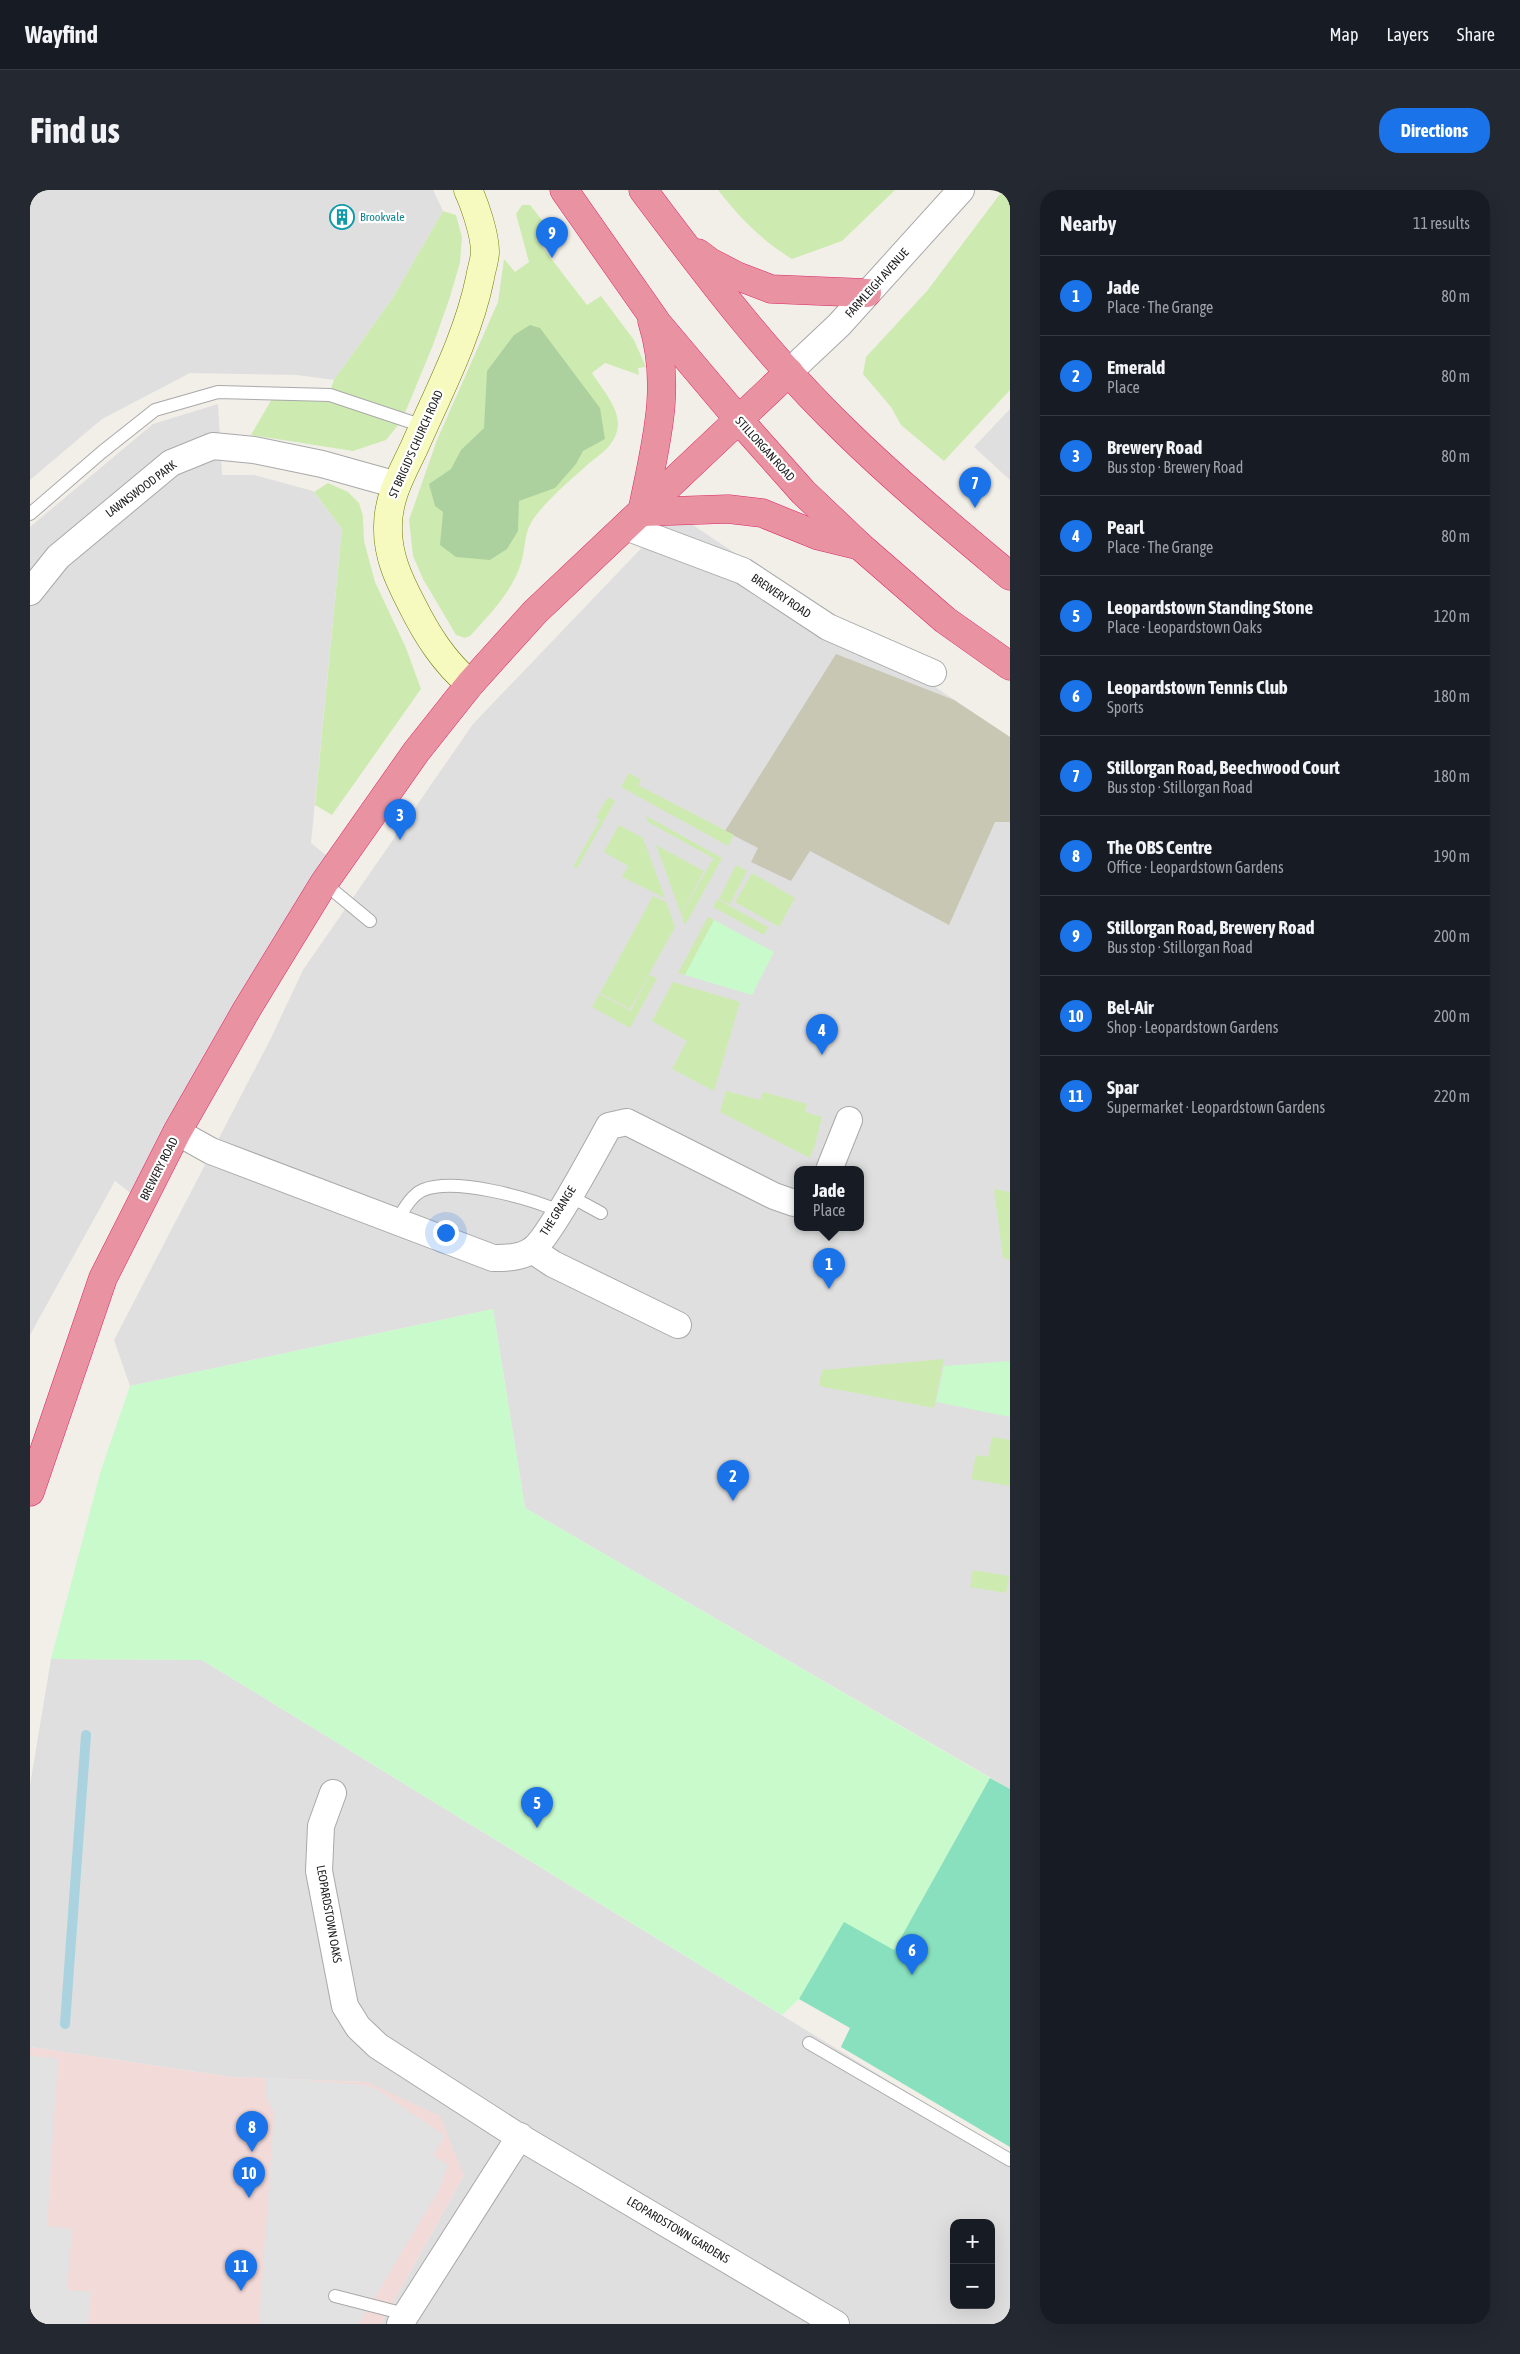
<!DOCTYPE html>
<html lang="en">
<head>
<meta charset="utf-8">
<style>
  :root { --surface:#171b24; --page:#242831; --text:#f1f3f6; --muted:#9ea1a6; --line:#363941; --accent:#1a73e8 }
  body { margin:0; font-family:"Asap Condensed",sans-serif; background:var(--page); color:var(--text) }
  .controls { position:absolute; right:15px; bottom:15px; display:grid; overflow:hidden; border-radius:10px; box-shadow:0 5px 20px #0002 }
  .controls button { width:45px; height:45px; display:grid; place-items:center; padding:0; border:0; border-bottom:1px solid var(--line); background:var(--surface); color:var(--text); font:25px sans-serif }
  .you { position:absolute; left:415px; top:1042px; width:18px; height:18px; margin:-12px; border:4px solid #fff; border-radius:50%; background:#1a73e8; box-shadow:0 0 0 8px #1a73e833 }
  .badge { display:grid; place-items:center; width:32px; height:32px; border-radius:50%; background:var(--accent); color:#fff; font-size:16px; font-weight:700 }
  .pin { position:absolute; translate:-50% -41px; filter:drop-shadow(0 1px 2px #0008) }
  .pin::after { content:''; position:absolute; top:26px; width:18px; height:15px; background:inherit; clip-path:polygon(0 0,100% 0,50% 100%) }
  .popup { position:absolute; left:764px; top:976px; width:70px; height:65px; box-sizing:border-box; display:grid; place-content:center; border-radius:10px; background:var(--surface); filter:drop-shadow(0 1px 4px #0005); font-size:16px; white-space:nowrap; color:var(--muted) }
  .popup b { font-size:19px; color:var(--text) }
  .popup::after { content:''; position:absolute; left:50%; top:100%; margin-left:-10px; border:10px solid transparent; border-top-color:var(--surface) }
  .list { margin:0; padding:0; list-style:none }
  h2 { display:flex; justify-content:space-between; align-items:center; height:65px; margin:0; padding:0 20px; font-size:21px }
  h2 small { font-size:16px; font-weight:400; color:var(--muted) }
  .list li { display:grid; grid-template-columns:32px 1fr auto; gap:15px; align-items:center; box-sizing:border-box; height:80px; padding:0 20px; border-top:1px solid var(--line) }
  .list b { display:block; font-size:19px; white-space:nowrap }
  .list p { margin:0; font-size:16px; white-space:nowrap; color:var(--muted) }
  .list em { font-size:16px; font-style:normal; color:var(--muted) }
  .map { position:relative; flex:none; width:980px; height:2134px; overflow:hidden; border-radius:20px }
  header { display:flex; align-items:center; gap:30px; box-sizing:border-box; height:70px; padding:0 25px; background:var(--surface); border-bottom:1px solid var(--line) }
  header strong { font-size:24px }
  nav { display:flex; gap:28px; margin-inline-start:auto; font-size:18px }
  .intro { display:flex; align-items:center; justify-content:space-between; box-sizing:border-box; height:120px; padding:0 30px }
  h1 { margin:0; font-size:35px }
  .button { padding:12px 22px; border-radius:20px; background:var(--accent); color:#fff; font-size:18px; font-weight:700 }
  main { display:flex; gap:30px; padding:0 30px }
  aside { flex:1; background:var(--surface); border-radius:20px; box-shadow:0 5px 20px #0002 }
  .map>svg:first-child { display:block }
  .residential { fill:#e0dfdf; fill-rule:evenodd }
  .commercial { fill:#f2dad9 }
  .construction { fill:#c7c7b4 }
  .grass { fill:#cdebb0 }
  .forest { fill:#add19e }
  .park { fill:#c8facc }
  .pitch { fill:#88e0be }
  .parking { fill:#e2e2e2 }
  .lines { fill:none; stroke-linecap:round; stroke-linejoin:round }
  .stream { stroke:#aad3df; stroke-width:10 }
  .lane-casing { stroke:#a9a9a9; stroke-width:14 }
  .street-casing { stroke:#a9a9a9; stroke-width:28 }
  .secondary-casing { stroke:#707d05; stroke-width:29 }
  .highway-casing { stroke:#dc2a67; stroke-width:29 }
  .lane { stroke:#fff; stroke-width:12 }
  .street { stroke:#fff; stroke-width:26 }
  .secondary { stroke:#f7fabf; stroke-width:28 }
  .highway { stroke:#e892a2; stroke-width:28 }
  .labels { text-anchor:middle; stroke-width:4.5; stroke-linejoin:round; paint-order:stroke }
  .culture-label { font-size:12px; fill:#0d838f; stroke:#fff; text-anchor:start }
  .street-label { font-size:12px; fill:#222; stroke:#fff }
</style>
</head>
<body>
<header>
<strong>Wayfind</strong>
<nav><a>Map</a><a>Layers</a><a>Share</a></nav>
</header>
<div class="intro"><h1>Find us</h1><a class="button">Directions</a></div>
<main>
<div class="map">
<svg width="980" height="2134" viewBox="0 0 980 2134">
  <rect width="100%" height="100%" fill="#f2efe9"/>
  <g class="residential">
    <polygon points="0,0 403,0 413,21 362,109 304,190 267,185 160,183 72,229 0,290"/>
    <polygon points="188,214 192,285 224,285 283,301 312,339 281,653 307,674 111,1011 85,991 0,1145 0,337 123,234"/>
    <polygon points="980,219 980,290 944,257"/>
    <path d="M 645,323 L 980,547 L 980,1599 L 495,1318 L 463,1119 L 100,1196 L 84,1150 L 241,848 L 273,780 L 443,534 ZM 768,980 L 830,980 L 830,1038 L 768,1038 Z"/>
    <path d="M 21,1469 L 172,1470 L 980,1965 L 980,2134 L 351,2134 L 434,1985 L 337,1892 L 201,1887 L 0,1857 L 0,1595 ZM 924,2033 L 961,2033 L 961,2115 L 924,2115 Z"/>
  </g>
  <polygon class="commercial" points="0,1857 201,1887 337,1892 410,1926 434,1985 351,2134 0,2134"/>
  <polygon class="construction" points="806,464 924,510 980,547 980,632 965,632 919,735 780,661 761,691 721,672 728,658 695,641"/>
  <g class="grass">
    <path d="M 688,0 L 865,0 L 812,51 L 762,69 C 732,51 710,28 688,0 Z"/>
    <polygon points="980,0 980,200 914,271 871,235 861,217 833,184 836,167 897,101 970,4"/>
    <path d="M 492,15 L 500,15 L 519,39 L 506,49 L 557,115 L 571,106 L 604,150 L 616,177 L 608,178 L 609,185 L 575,173 L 562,183 C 571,198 593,221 587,241 C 582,259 568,265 555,277 C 537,293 518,309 504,328 C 492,345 497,360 489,379 C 479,405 459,425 440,446 L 435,448 L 426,445 L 393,389 L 383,366 L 379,330 L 407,250 L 468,112 L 474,69 L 485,82 L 499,72 L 486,24 Z"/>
    <polygon points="413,21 426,25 432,47 430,73 419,110 403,155 377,218 369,234 356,250 323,261 221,245 243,207 296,212 304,190 362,109"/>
    <polygon points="298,293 318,302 329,313 333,326 334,351 345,392 376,458 391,499 302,625 285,615 312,339 284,302"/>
    <polygon points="599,583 611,590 608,595 704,645 698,656 591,597"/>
    <polygon points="578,607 585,611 547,678 543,677 570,630 566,627"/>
    <polygon points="616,626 692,668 690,672 618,632"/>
    <polygon points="589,635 613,648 635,708 592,687 598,676 574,662"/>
    <polygon points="626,655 674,681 651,724"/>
    <polygon points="683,669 690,672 655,735 651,725"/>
    <polygon points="706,675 717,681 700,714 689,709"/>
    <polygon points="722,683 765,708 749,737 705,712"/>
    <polygon points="623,706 636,712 645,737 600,819 570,803"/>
    <polygon points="687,709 738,737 734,745 683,717"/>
    <polygon points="678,727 684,730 655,785 648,783"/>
    <polygon points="619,785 627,788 600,838 562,817 569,804 601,821"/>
    <polygon points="643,792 710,812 684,901 642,879 657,851 622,831"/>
    <polygon points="696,901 730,910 733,902 777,914 775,922 792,927 785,955 780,968 690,922"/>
    <polygon points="964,999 980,1002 980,1070 973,1068"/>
    <polygon points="914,1169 904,1218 789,1196 792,1180"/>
    <polygon points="962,1247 980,1250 980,1296 941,1289 946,1265 958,1267"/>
    <polygon points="943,1380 979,1386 976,1403 940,1397"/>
  </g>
  <polygon class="forest" points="500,135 510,138 570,218 575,249 553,261 546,274 525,298 489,311 488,341 477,359 460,370 426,367 410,355 413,322 405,316 399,294 421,279 431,260 454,238 457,181 484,145"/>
  <g class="park">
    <polygon points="684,730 744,762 722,805 655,785"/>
    <polygon points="463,1119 495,1318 960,1588 864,1760 814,1733 769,1809 752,1825 172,1470 21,1469 71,1280 100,1196"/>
    <polygon points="980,1171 980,1227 906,1212 914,1176"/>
  </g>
  <polygon class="pitch" points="960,1588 980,1599 980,1957 811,1857 820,1838 769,1809 814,1732 864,1760"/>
  <g class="parking">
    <polygon points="0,1866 28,1868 17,2036 42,2039 37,2100 61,2102 58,2134 0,2134"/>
    <polygon points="236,1887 335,1895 348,1900 415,1946 403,1965 418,1975 410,1998 329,2134 229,2134 244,1923 235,1906"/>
  </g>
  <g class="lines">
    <polyline class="stream" points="35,1834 56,1545"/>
    <defs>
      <g id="lane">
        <polyline points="0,324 72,262 125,220 188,202 300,205 393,236"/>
        <polyline points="294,693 340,731"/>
        <polyline points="538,1005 571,1023"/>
        <path d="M 366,1032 C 373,1021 381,1005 393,1000 C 425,987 499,1008 529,1021"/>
        <polyline points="779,1853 980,1970"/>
        <polyline points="305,2106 375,2124"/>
      </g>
      <g id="street">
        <polyline points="759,182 809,135 931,0"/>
        <polyline points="596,337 713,381 798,437 903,483"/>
        <polyline points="0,402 28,367 141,273 183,256 224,260 292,274 367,295"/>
        <path d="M 147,942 L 181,961 L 463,1068 C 476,1068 489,1068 501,1061 C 517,1051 567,958 579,936 L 597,932 L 744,1006 L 764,1013 L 768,1011"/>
        <polyline points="799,980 819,930"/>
        <polyline points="502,1060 523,1074 648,1135"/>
        <polyline points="303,1603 291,1636 289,1681 315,1816 328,1837 348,1856 483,1943 806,2134"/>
        <polyline points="370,2134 490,1946"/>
      </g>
      <path id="secondary" d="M 438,0 C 445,15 455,45 455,62 C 455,70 451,80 450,88 C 438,147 408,203 384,258 C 372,283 358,307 358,336 C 357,365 369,390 382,415 C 397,445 414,472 440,494"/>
      <g id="highway">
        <polyline points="534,0 628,134 709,230 773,302 831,357 915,430 980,476"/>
        <path d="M 613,0 C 676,84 739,168 815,241 C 867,292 924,339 980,386"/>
        <polyline points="668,63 680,72 707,86 741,99 837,103"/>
        <polyline points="612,322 698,319 732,323 789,346 830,356"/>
        <path d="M 612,322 C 625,256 643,197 622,131"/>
        <polyline points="0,1302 73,1088 147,942 217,819 294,693 386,562 440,494 505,422 759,182"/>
      </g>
    </defs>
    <use href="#lane" class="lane-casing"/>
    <use href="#street" class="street-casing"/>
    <use href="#secondary" class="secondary-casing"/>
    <use href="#highway" class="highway-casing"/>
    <use href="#lane" class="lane"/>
    <use href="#street" class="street"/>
    <use href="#secondary" class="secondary"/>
    <use href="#highway" class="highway"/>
  </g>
  <defs>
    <symbol id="building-ring" viewBox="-11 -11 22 22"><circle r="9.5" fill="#fff" stroke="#0f9aa8" stroke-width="1.5"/><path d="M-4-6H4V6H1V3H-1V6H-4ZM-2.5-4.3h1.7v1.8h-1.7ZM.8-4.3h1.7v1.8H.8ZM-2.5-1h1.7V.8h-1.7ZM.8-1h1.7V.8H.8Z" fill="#0f9aa8"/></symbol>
  </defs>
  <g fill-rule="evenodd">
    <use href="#building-ring" x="298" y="13" width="28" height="28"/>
  </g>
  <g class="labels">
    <g class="culture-label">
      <text x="330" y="31">Brookvale</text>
    </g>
    <g class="street-label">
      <text transform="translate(847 93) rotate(-48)" y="4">FARMLEIGH AVENUE</text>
      <text transform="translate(386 254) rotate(-66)" y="4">ST BRIGID'S CHURCH ROAD</text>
      <text transform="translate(735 259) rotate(48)" y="4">STILLORGAN ROAD</text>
      <text transform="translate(111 299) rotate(-37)" y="4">LAWNSWOOD PARK</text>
      <text transform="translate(751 406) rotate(34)" y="4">BREWERY ROAD</text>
      <text transform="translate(129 979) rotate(-63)" y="4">BREWERY ROAD</text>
      <text transform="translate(528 1021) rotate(-58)" y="4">THE GRANGE</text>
      <text transform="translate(299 1724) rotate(80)" y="4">LEOPARDSTOWN OAKS</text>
      <text transform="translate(648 2040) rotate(31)" y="4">LEOPARDSTOWN GARDENS</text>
    </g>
  </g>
</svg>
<div class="controls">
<button>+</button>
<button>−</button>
</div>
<div class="you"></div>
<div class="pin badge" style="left:799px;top:1099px">1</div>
<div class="popup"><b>Jade</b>Place</div>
<div class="pin badge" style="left:703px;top:1311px">2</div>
<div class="pin badge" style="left:370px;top:650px">3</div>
<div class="pin badge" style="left:792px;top:865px">4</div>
<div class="pin badge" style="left:507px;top:1638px">5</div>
<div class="pin badge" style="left:882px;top:1785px">6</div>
<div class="pin badge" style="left:945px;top:318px">7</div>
<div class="pin badge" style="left:222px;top:1962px">8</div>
<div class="pin badge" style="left:522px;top:68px">9</div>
<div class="pin badge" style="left:219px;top:2008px">10</div>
<div class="pin badge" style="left:211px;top:2101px">11</div>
</div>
<aside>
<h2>Nearby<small>11 results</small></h2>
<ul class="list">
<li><span class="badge">1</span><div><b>Jade</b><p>Place · The Grange</p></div><em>80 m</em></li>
<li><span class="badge">2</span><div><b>Emerald</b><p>Place</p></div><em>80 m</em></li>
<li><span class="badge">3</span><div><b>Brewery Road</b><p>Bus stop · Brewery Road</p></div><em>80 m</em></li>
<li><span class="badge">4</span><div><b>Pearl</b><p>Place · The Grange</p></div><em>80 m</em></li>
<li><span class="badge">5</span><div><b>Leopardstown Standing Stone</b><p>Place · Leopardstown Oaks</p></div><em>120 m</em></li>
<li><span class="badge">6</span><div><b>Leopardstown Tennis Club</b><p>Sports</p></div><em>180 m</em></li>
<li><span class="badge">7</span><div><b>Stillorgan Road, Beechwood Court</b><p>Bus stop · Stillorgan Road</p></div><em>180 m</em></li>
<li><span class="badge">8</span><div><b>The OBS Centre</b><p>Office · Leopardstown Gardens</p></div><em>190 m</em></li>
<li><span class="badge">9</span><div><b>Stillorgan Road, Brewery Road</b><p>Bus stop · Stillorgan Road</p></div><em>200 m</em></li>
<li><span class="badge">10</span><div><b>Bel-Air</b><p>Shop · Leopardstown Gardens</p></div><em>200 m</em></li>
<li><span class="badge">11</span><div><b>Spar</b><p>Supermarket · Leopardstown Gardens</p></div><em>220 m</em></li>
</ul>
</aside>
</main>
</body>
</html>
